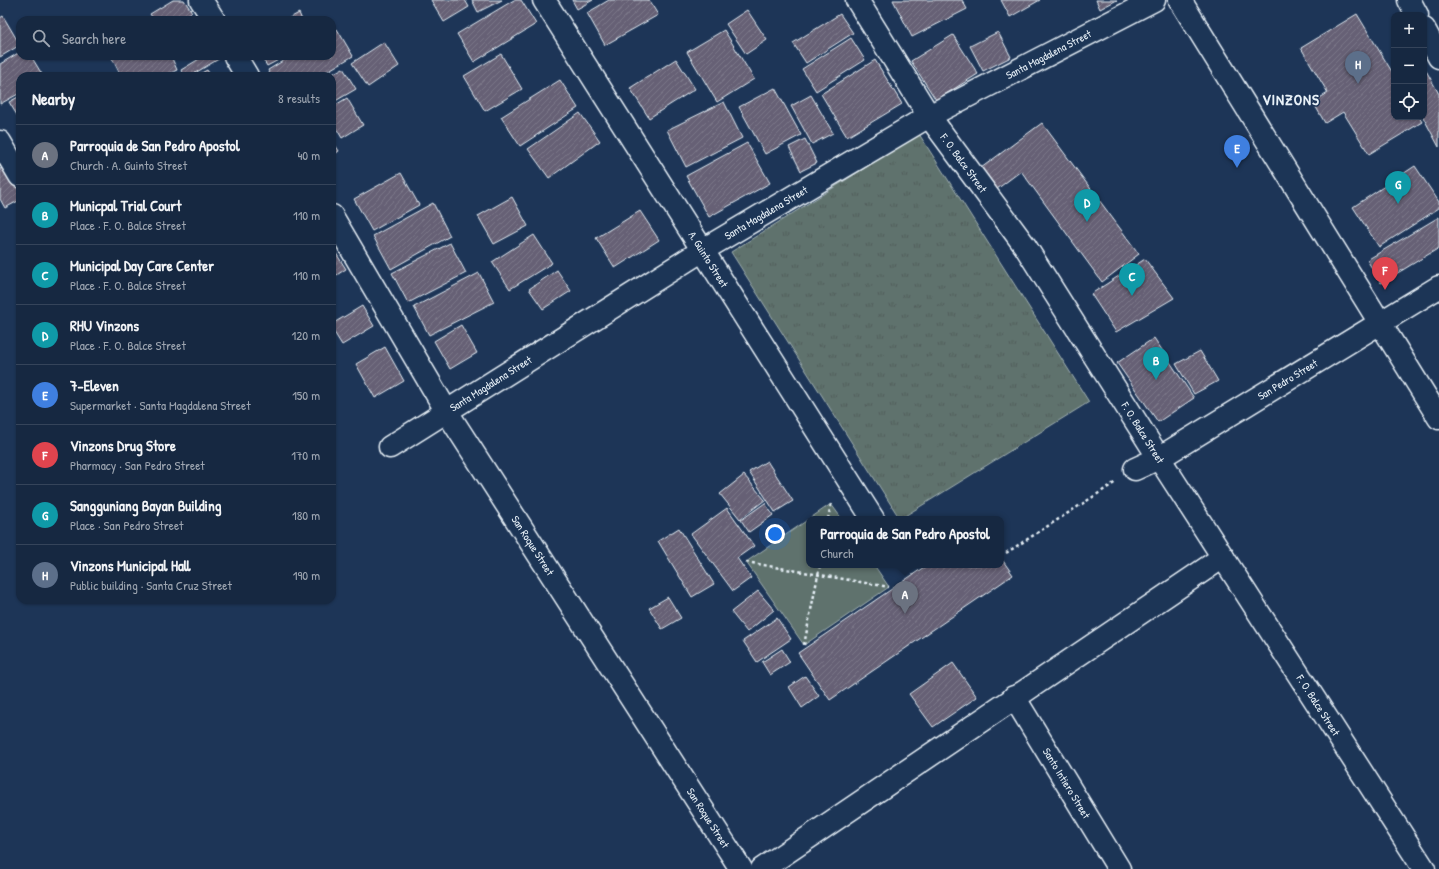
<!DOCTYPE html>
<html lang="en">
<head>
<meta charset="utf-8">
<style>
  :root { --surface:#162841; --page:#23344c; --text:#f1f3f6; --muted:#9ea6b1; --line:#35445a; --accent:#ffd166 }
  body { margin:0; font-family:"Patrick Hand",sans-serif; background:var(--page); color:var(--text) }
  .controls { position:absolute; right:12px; top:12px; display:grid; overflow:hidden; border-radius:8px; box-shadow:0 1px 3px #0004 }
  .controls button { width:36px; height:36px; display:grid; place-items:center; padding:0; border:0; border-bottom:1px solid var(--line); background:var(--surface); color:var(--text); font:20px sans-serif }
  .you { position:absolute; left:775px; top:534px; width:14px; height:14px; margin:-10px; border:3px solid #fff; border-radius:50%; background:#1a73e8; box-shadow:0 0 0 6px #1a73e833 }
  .badge { display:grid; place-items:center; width:26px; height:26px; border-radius:50%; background:var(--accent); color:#fff; font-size:13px; font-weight:700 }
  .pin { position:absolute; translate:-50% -33px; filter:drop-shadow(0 1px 2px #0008) }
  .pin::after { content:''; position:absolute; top:21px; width:14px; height:12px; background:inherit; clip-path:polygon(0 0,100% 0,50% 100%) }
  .popup { position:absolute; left:806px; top:516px; width:198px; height:52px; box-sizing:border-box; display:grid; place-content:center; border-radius:8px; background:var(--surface); filter:drop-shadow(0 1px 3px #0005); font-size:13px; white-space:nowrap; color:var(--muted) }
  .popup b { font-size:15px; color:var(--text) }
  .popup::after { content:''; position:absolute; left:50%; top:100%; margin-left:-8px; border:8px solid transparent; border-top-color:var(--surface) }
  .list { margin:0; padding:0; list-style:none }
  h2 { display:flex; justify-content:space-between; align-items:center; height:52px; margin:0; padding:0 16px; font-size:17px }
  h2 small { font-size:13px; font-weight:400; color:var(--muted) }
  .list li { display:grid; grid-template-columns:26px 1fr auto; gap:12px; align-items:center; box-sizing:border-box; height:60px; padding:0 16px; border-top:1px solid var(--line) }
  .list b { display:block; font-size:15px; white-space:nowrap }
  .list p { margin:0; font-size:13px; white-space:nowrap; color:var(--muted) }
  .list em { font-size:13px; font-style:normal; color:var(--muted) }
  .icon { flex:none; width:22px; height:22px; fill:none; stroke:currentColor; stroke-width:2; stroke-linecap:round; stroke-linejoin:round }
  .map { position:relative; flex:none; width:1439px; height:869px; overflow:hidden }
  .search { position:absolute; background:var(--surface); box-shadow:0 1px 3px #0004; left:16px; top:16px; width:320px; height:44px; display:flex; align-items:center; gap:10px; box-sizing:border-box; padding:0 14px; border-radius:12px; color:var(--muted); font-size:15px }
  .panel { position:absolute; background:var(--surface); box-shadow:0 1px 3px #0004; left:16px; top:72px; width:320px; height:532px; border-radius:12px }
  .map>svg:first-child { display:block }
  .green { fill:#5e726d; stroke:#a3b2b2 }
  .park { fill:url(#park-tufts); stroke:#a3b2b2 }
  .building { fill:url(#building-hatch); stroke:#e8f1f8 }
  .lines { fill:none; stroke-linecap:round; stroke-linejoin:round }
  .minor-casing { stroke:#e8f1f8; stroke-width:25 }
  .major-casing { stroke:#e8f1f8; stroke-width:25 }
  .path { stroke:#e8f1f8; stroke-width:2.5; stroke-dasharray:3 3; stroke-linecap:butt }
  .minor { stroke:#1d3557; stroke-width:22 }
  .major { stroke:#1d3557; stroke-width:22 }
  .labels { text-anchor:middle; stroke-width:3; stroke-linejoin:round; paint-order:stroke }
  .street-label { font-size:11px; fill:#e8f1f8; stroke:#1d3557 }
  .district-label { font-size:15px; font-weight:bold; letter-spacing:1px; fill:#e8f1f8; stroke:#1d3557 }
</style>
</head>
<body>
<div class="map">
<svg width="1439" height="869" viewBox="0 0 1439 869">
  <defs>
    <pattern id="park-tufts" width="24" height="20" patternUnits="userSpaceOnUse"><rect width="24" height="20" fill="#5e726d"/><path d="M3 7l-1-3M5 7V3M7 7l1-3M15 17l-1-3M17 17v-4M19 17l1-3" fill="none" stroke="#515b5a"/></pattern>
    <pattern id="building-hatch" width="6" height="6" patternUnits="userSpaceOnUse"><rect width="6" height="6" fill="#666175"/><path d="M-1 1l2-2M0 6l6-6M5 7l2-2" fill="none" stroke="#7c7889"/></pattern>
  </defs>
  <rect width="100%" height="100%" fill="#1d3557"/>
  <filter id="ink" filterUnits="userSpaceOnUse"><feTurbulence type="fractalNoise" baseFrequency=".025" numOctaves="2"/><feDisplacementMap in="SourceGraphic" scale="8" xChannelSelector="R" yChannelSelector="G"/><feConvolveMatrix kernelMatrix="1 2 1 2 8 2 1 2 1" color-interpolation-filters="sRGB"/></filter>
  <g filter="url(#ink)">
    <polygon class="green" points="831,504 842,519 809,519 809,565 874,565 889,587 804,645 746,562"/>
    <polygon class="park" points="919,134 1089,402 900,519 731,252"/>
    <g class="building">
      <polygon points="173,0 184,0 192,12 178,20 154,20 150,14"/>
      <polygon points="431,0 465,0 469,7 444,22"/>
      <polygon points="472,0 502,0 478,12"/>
      <polygon points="514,0 521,0 536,24 474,62 457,34"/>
      <polygon points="572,0 593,0 577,9"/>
      <polygon points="609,0 649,0 658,15 605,45 587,13"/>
      <polygon points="893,0 962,0 967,9 912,37"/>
      <polygon points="1001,0 1040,0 1010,17"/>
      <polygon points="1096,0 1117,0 1100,9"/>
      <polygon points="747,10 767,40 746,54 726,24"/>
      <polygon points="299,13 302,20 286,20"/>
      <polygon points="840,14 853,33 806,63 793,43"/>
      <polygon points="1357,14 1394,75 1394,117 1419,117 1422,122 1369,154 1343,112 1325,123 1313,102 1328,93 1301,48"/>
      <polygon points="3,16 20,45 0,57 0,18"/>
      <polygon points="337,29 353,56 319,76 271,76 268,70 291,56 332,56 332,32"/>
      <polygon points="724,30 754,79 717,102 687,52"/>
      <polygon points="998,32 1011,57 983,71 970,46"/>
      <polygon points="953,35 978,74 936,100 911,61"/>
      <polygon points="851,38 865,60 816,91 802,69"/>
      <polygon points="384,42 399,66 368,87 352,63"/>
      <polygon points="20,52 20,56 31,56 43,76 20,76 20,93 0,104 0,64"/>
      <polygon points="501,54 522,89 485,111 464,76"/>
      <polygon points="111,56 171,56 177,70 164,76 121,76"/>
      <polygon points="204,56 221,56 222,57 190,76 184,76 181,70"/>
      <polygon points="261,56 286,56 267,66"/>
      <polygon points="676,59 695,89 649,118 630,88"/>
      <polygon points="875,60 902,104 847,137 821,94"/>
      <polygon points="1424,67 1439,94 1439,147 1423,117"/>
      <polygon points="343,68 356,89 332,103 332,76 329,76"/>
      <polygon points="207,70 211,76 196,76"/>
      <polygon points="560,80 578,108 520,146 501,117"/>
      <polygon points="775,88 801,135 765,154 739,107"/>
      <polygon points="811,95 833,133 812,144 791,106"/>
      <polygon points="20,96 20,120 9,102"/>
      <polygon points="347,98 363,125 342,138 332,121 332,107"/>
      <polygon points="724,102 742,138 686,167 667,130"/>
      <polygon points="580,113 600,141 549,178 528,149"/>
      <polygon points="1042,123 1139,254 1102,282 1021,171 997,189 981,168"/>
      <polygon points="805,139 817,163 801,171 789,147"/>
      <polygon points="332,140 339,151 332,156"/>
      <polygon points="747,143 770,183 709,217 686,176"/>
      <polygon points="4,166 20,193 20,200 5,208 0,199 0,169"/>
      <polygon points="1415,166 1439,202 1439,208 1379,247 1353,207"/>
      <polygon points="401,173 419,205 372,231 354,199"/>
      <polygon points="512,197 528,226 494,244 478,216"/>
      <polygon points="433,203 450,236 391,269 373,236"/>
      <polygon points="640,211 659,240 615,268 596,238"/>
      <polygon points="1439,217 1439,248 1381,283 1367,260"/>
      <polygon points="534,235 552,263 510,289 492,262"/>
      <polygon points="450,243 466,273 408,303 392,273"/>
      <polygon points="332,247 346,269 332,278"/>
      <polygon points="1145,259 1174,298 1116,332 1091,294"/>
      <polygon points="557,270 571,291 543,309 529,289"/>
      <polygon points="479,273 494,302 429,335 414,307"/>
      <polygon points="362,306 374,326 342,345 332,329 332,324"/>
      <polygon points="461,325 477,353 450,369 434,341"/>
      <polygon points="1154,338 1194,398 1158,422 1117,363"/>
      <polygon points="385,347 404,381 375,398 356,364"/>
      <polygon points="1200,351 1218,381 1194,394 1176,364"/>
      <polygon points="767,461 793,501 775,512 749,472"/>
      <polygon points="744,475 765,500 740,519 720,494"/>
      <polygon points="765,503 773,515 749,532 741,520"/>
      <polygon points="727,508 754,546 737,558 751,578 733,591 691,534"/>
      <polygon points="679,528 714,584 692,597 658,541"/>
      <polygon points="1001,558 1013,575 830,700 798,653 927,565 1001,565"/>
      <polygon points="758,591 774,610 747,632 731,612"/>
      <polygon points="668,597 681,618 662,629 649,608"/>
      <polygon points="777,618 791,639 757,662 743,641"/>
      <polygon points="782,649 790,662 770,675 762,662"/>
      <polygon points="953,663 977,697 933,727 909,694"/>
      <polygon points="805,676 819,696 802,708 789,687"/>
    </g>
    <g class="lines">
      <defs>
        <g id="minor">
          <polyline points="201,0 214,20"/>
          <path id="s1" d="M 544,0 L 873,519"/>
          <path id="s2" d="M 857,0 L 929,116 L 1025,246 L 1159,458 L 1424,869"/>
          <polyline points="1409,0 1417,15"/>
          <polyline points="1424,29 1439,57"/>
          <polyline points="235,56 247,76"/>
          <polyline points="0,142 20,176"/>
          <path id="s3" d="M 332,216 L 447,412 L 741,869"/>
          <path id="s4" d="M 390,447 L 703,250 L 929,116 L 1154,0"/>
          <path id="s5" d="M 1135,469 L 1159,458 L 1439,287"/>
          <path id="s6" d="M 1014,697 L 1119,869"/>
          <polyline points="762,869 1223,557"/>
        </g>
        <polyline id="major" points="1180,0 1439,418"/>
      </defs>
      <use href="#minor" class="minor-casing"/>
      <use href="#major" class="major-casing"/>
      <g class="path">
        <polyline points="828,519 831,504"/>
        <polyline points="1006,553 1116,482"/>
        <polyline points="746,562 889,587"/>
        <polyline points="804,645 820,565"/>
      </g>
      <use href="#minor" class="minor"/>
      <use href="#major" class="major"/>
    </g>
  </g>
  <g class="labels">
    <g class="street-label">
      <text dy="4" stroke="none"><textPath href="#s4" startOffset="767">Santa Magdalena Street</textPath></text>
      <text dy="4" stroke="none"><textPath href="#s2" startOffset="195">F. O. Balce Street</textPath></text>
      <text dy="4" stroke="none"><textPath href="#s4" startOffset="443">Santa Magdalena Street</textPath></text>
      <text dy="4" stroke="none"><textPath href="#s1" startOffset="307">A. Guinto Street</textPath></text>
      <text dy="4" stroke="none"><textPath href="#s5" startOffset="177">San Pedro Street</textPath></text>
      <text dy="4" stroke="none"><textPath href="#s4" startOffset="119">Santa Magdalena Street</textPath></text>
      <text dy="4" stroke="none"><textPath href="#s2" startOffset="519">F. O. Balce Street</textPath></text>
      <text dy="4" stroke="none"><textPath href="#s3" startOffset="386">San Roque Street</textPath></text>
      <text dy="4" stroke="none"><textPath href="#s2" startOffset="843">F. O. Balce Street</textPath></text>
      <text dy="4" stroke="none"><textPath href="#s6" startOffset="101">Santo Intiero Street</textPath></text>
      <text dy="4" stroke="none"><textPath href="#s3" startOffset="710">San Roque Street</textPath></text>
    </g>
    <g class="district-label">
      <text x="1291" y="105">VINZONS</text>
    </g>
  </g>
</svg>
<div class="controls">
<button>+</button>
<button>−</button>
<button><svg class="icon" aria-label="locate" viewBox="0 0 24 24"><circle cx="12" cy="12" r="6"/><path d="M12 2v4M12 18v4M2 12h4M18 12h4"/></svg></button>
</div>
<div class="you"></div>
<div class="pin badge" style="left:905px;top:614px;background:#6b7280">A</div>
<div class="popup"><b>Parroquia de San Pedro Apostol</b>Church</div>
<div class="pin badge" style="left:1156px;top:380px;background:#0f9aa8">B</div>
<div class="pin badge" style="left:1132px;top:296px;background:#0f9aa8">C</div>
<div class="pin badge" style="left:1087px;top:222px;background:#0f9aa8">D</div>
<div class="pin badge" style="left:1237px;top:168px;background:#3f7fe0">E</div>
<div class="pin badge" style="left:1385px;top:290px;background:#e0444e">F</div>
<div class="pin badge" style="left:1398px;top:204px;background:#0f9aa8">G</div>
<div class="pin badge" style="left:1358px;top:84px;background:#5c6f8a">H</div>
<div class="search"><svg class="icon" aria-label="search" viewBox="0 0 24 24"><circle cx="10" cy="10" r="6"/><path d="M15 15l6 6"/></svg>Search here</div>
<section class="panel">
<h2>Nearby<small>8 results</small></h2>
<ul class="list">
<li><span class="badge" style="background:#6b7280">A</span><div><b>Parroquia de San Pedro Apostol</b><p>Church · A. Guinto Street</p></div><em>40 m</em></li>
<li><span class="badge" style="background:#0f9aa8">B</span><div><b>Municpal Trial Court</b><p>Place · F. O. Balce Street</p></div><em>110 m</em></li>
<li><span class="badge" style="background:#0f9aa8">C</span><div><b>Municipal Day Care Center</b><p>Place · F. O. Balce Street</p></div><em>110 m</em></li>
<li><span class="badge" style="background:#0f9aa8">D</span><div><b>RHU Vinzons</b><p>Place · F. O. Balce Street</p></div><em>120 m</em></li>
<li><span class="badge" style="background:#3f7fe0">E</span><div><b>7-Eleven</b><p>Supermarket · Santa Magdalena Street</p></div><em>150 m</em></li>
<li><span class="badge" style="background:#e0444e">F</span><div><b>Vinzons Drug Store</b><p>Pharmacy · San Pedro Street</p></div><em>170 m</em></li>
<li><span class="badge" style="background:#0f9aa8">G</span><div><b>Sangguniang Bayan Building</b><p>Place · San Pedro Street</p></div><em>180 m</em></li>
<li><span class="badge" style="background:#5c6f8a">H</span><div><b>Vinzons Municipal Hall</b><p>Public building · Santa Cruz Street</p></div><em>190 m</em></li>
</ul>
</section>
</div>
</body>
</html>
